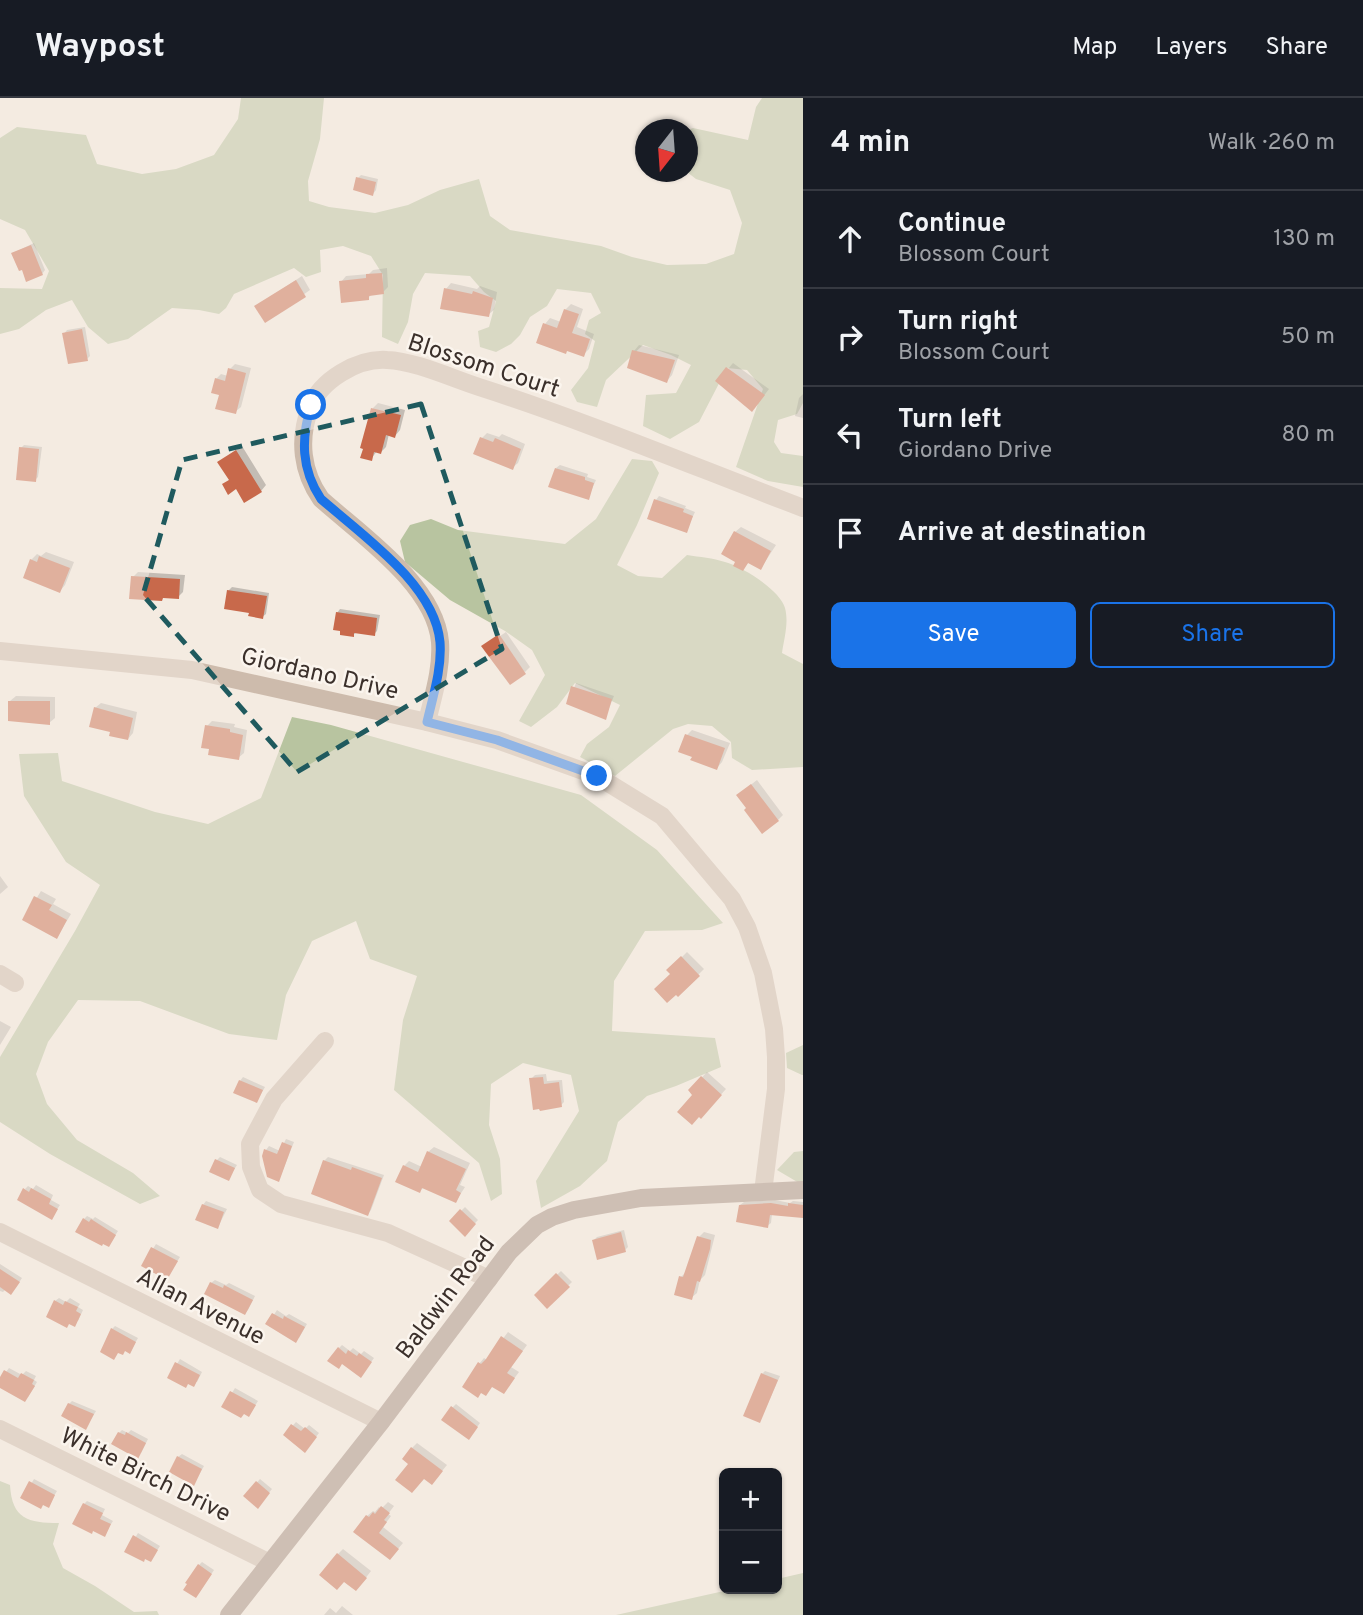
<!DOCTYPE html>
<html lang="en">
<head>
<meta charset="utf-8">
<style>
  :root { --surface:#171b24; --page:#242831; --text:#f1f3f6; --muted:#9ea1a6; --line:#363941; --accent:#1a73e8 }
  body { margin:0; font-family:Overpass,sans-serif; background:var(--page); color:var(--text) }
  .controls { position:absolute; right:21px; bottom:21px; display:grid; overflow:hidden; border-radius:10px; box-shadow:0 2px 5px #0004 }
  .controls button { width:63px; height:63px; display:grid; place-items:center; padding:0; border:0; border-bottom:2px solid var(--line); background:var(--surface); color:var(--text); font:35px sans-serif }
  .compass { position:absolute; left:635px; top:21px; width:63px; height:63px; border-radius:50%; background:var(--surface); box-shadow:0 2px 5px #0004; rotate:197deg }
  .stop { position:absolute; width:21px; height:21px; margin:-16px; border:5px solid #1a73e8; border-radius:50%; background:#fff }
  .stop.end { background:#1a73e8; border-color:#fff; box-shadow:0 2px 7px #0008 }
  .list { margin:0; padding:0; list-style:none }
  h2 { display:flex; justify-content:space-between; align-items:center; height:91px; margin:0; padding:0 28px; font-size:30px }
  h2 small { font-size:23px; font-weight:400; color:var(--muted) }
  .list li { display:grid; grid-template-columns:46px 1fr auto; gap:21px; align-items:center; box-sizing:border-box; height:98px; padding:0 28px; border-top:2px solid var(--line) }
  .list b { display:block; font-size:26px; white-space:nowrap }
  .list p { margin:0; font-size:23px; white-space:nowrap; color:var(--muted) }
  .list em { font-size:23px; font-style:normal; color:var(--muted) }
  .actions { display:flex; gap:14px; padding:21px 28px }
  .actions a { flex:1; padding:16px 0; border:2px solid var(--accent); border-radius:10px; text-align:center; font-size:24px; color:var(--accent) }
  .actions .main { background:var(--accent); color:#fff }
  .icon { flex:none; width:38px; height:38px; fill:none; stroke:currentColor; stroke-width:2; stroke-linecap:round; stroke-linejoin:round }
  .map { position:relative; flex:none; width:803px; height:1517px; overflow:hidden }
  header { display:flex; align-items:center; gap:42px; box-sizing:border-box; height:98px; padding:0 35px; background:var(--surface); border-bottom:2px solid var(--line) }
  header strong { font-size:33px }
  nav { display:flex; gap:38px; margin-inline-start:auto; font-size:24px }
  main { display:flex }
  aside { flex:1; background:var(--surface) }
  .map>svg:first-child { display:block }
  .green { fill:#b8c4a0 }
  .shadow { fill:#0003 }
  .building { fill:#c8694b }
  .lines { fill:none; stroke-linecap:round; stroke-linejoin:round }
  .street { stroke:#cdbbac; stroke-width:18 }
  .secondary { stroke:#a18a7d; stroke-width:18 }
  .route { stroke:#1a73e8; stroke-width:9 }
  .marked { fill:none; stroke:#1f5a5e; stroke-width:5; stroke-dasharray:14 9; stroke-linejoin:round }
  .labels { text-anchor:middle; stroke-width:5; stroke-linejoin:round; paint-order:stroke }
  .street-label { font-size:24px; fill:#3b302b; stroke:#fbf5ee }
</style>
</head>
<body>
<header>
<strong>Waypost</strong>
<nav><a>Map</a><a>Layers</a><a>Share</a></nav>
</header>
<main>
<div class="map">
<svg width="803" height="1517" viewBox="0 0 803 1517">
  <rect width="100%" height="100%" fill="#f4ebe1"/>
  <g class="green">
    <polygon points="241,0 324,0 320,41 308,83 309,103 329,109 375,115 408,107 440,92 479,81 490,118 510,132 601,148 632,159 667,167 706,166 734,156 742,125 730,92 696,81 687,74 688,32 693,30 748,42 756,9 762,0 803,0 803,305 797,316 778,322 774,344 781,355 803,358 803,389 768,383 736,369 763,291 747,272 727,270 699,324 670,341 643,328 646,297 676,295 691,267 671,257 643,247 606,282 597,309 577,304 571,292 588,270 595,243 585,236 589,222 601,215 591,195 557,191 547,208 530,219 520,237 511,246 496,254 480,249 478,233 489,229 496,203 484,194 470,178 425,175 413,196 408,224 398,246 382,239 383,177 371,158 343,148 320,152 321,174 306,179 294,170 234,196 226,210 219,216 199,212 172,210 128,241 108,246 88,229 72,202 46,212 19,231 0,236 0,190 42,191 49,173 25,132 0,121 0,40 17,29 86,37 97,66 142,76 176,71 214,57 238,21"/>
    <path d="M 632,361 L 652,363 L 659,375 L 637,427 L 617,467 L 638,478 L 662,480 L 687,457 C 700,459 713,460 725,464 C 743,469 780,492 785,510 C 789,525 784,541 782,555 L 803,566 L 803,669 L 752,672 L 732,660 L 731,644 L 712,628 L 688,626 L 673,631 L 615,678 L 580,659 L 587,646 L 609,629 L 620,607 L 575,585 L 557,609 L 531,629 L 519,623 L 545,577 L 532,552 L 505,533 L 450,502 L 405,464 L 400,443 L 410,427 L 431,421 L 458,432 L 565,446 L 596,421 Z"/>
    <polygon points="292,619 331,627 581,697 657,752 723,825 702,832 645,833 614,883 612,933 715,940 721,969 676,988 647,998 618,1024 607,1063 580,1088 541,1110 536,1083 579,1013 571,977 523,965 491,986 489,1027 500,1061 502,1096 491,1103 479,1065 394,992 403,922 417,878 370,861 356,823 312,843 286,897 277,942 229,936 140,903 78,902 48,944 36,976 47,1006 77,1042 133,1075 160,1098 140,1106 50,1056 0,1024 0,959 75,833 100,787 66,764 24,698 19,656 58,655 62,683 155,714 208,726 261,700"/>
    <polygon points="803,947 803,977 802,977 787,970 786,955"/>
    <polygon points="803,1053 803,1085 799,1085 777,1072 794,1054"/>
    <path d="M 0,1383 L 10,1387 C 12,1421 28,1425 59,1425 L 53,1446 L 63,1470 L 95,1488 L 134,1514 L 157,1513 L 159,1517 L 0,1517 Z"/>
    <polygon points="803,1475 803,1517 616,1517 733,1491 777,1491 777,1481"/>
  </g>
  <g class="shadow">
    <polygon points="361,77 378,81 376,92 373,96 358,80"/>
    <polygon points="34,145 45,172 42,176 13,155"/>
    <polygon points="387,170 388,189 383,194 373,195 368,200 341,184 346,178 369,176 373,172"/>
    <polygon points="302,178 310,192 266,223 256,208"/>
    <polygon points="451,185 477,191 480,188 497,194 494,212 488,217 446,191"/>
    <polygon points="571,206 583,211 577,229 594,236 589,251 583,257 545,226 550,220 561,224 565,212"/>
    <polygon points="85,229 90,258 87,261 64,236 67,232"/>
    <polygon points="639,247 679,257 672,277 667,283 634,253"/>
    <polygon points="733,265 769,291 757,307 718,283"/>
    <polygon points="235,266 251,270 241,309 235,314 221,296 216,281 221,276 228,278 230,271"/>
    <polygon points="803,296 803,320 795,318 799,300"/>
    <polygon points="378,305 405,312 400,332 395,338 389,336 386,349 381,354 377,353 371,361 373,310"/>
    <polygon points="487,335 499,339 502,336 525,346 518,365 512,370 482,340"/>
    <polygon points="24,347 42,349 38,379 35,382 21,350"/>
    <polygon points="242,348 266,387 261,393 224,387 230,381 219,364"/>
    <polygon points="560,367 588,376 587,379 596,382 588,400 556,370"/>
    <polygon points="659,398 686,408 685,410 695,414 686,433 656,402"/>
    <polygon points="741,429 776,447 761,470 749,464 743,471 735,434"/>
    <polygon points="46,454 74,464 65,487 60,493 31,462 37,456 41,458"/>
    <polygon points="138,474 185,477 183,494 178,499 133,479"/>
    <polygon points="232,489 269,495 266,516 262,519 251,514 228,493"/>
    <polygon points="340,511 380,517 377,533 374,536 357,534 353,537 337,515"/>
    <polygon points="506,534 530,569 525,574 487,547"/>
    <polygon points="576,585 614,598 605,620 568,605"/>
    <polygon points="16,598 55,599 55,620 49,625 10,603"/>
    <polygon points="101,605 137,614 133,635 128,641 112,632 95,610"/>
    <polygon points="212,623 235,626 234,629 247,632 244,655 238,660 207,628"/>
    <polygon points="692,632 730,645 722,664 717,670 687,637"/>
    <polygon points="757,682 783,717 778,722 748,710 744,692"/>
    <polygon points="0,778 8,789 0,796"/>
    <polygon points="41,793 56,801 53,806 71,816 57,839 24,821"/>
    <polygon points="687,854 704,871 678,897 673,876 669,872"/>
    <polygon points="0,923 11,929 0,947"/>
    <polygon points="707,974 726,991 706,1013 690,992"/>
    <polygon points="546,976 547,983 562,982 564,1004 561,1007 531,981 535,977"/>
    <polygon points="243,979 265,989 257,1003 240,983"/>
    <polygon points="286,1041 294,1044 279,1082 264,1066 266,1052 269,1048 280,1053"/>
    <polygon points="434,1049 470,1065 460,1087 465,1089 456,1103 424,1089 420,1093 404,1068 409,1063 422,1069 428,1054"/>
    <polygon points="220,1059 237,1067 228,1081 217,1062"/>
    <polygon points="328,1059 384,1077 371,1112 368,1116 324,1063"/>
    <polygon points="36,1087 53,1097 51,1102 60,1107 52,1119 25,1091 28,1088 33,1091"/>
    <polygon points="775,1102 790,1105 793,1103 803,1104 803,1119 772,1116 771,1125 767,1128 740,1107 744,1104"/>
    <polygon points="206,1103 227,1111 218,1129 203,1107"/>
    <polygon points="465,1109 478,1122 465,1136 451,1123"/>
    <polygon points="87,1118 93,1121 95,1119 118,1133 109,1147 103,1144 84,1121"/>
    <polygon points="624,1132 628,1149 625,1152 594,1142 597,1139"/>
    <polygon points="704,1134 715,1137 705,1177 700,1182 697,1195 691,1200 681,1179 686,1174 699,1139"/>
    <polygon points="156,1146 180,1159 167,1180 143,1167"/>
    <polygon points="0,1166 22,1180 14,1192 6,1191 3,1194 0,1193"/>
    <polygon points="561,1173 572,1184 547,1208 536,1197"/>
    <polygon points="215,1182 226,1187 229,1185 255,1198 248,1212 245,1215 211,1185"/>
    <polygon points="59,1200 66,1204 70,1200 80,1206 78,1209 83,1212 78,1223 55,1203"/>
    <polygon points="277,1212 286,1218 289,1216 307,1226 299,1240 268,1226"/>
    <polygon points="115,1228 138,1240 130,1254 126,1252 119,1253 114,1259 112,1231"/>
    <polygon points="508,1234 527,1247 511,1269 519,1274 504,1294 493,1287 486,1296 479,1266 484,1260 487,1262"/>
    <polygon points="342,1247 350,1253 353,1250 361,1256 364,1253 374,1260 364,1274 339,1250"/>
    <polygon points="180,1261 202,1274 197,1284 169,1279"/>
    <polygon points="9,1270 22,1277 26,1273 36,1278 34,1282 37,1284 28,1299 0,1288 0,1282"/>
    <polygon points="765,1273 780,1278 760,1323 762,1276"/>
    <polygon points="235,1290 258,1303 249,1317 224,1308"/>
    <polygon points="72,1303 96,1313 86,1330 69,1306"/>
    <polygon points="456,1306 480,1325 472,1336 452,1310"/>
    <polygon points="296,1324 305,1331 309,1327 319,1335 308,1349 285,1336"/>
    <polygon points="122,1332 128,1335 131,1332 148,1341 141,1355 119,1335"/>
    <polygon points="417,1345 447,1367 437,1379 410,1365 412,1350"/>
    <polygon points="182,1356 204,1368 194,1386 178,1359"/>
    <polygon points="34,1381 57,1393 48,1408 23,1400"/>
    <polygon points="260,1381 272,1391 258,1408 245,1398"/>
    <polygon points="87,1403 105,1411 102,1417 113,1423 104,1437 84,1406"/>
    <polygon points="388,1404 394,1408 388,1416 391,1418 383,1429 403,1445 390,1460 367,1418 373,1413 375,1414 379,1409 381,1411"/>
    <polygon points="138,1435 160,1448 151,1462 127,1453"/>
    <polygon points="343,1451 371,1473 361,1486 345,1482 338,1456"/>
    <polygon points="202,1464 214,1472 199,1495 199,1467"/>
    <polygon points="342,1508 353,1517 324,1517 330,1510 336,1515"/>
  </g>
  <g class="building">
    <polygon points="356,79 376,84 373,98 353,92"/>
    <polygon points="31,147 43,177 26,184 22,172 19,173 11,155"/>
    <polygon points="382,175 384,196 369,198 369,202 341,205 339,183 366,180 366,176"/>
    <polygon points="296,182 306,199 265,225 254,208"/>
    <polygon points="444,190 472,196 473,193 493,200 489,219 440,211"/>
    <polygon points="564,211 579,216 572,235 590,241 584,259 567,253 566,256 536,245 543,225 557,230"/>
    <polygon points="82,231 88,263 68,266 62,235"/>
    <polygon points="632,252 675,262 667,285 627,270"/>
    <polygon points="726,269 765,297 752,314 715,283"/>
    <polygon points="228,270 246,275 236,316 215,311 219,297 211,295 215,280 225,283"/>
    <polygon points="371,310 401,317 395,340 386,337 381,356 374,354 372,363 360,360 363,351 360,350"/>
    <polygon points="480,339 493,344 495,340 521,351 513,372 473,356"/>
    <polygon points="19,349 39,351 36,384 16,382"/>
    <polygon points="236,352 262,394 244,405 236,391 228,397 222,386 229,382 217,364"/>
    <polygon points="555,370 585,379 585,382 594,385 589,402 548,389"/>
    <polygon points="654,401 684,411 683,414 693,418 687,435 647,421"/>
    <polygon points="734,433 771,453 761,472 748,465 743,473 733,468 735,464 721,456"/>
    <polygon points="39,458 70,470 60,495 23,480 30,461 37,464"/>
    <polygon points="131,478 180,481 179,501 163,500 162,503 129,501"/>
    <polygon points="227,492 267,498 263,521 248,518 249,515 224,511"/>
    <polygon points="336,514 377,520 375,538 354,535 354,539 340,537 340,533 333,532"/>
    <polygon points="499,536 526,576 510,587 481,548"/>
    <polygon points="571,588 612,601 606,622 566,606"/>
    <polygon points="8,603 50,603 50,627 8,623"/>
    <polygon points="94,609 133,620 128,642 109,638 110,634 89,629"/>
    <polygon points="205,627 230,631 230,634 243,637 239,662 208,657 209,651 201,650"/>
    <polygon points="685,636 725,650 717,672 690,662 692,659 678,654"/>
    <polygon points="751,686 779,723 762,736 744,712 746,710 736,697"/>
    <polygon points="34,798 52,807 49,812 67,822 57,841 22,822"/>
    <polygon points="681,858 700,878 678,899 676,897 667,905 654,891 670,876 666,872"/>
    <polygon points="701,978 722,997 701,1021 699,1019 692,1027 677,1014 692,997 688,992"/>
    <polygon points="543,979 544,986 559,984 562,1009 540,1013 539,1011 533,1012 529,980"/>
    <polygon points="239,982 263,992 257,1005 233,995"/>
    <polygon points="282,1044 292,1048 279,1084 267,1079 262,1058 264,1051 277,1056"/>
    <polygon points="427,1053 466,1071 456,1092 461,1095 456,1105 422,1090 420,1095 395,1084 403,1067 418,1074"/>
    <polygon points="215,1061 235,1070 229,1083 209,1074"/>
    <polygon points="323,1062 351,1072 352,1069 382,1080 368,1118 311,1096"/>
    <polygon points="23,1090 29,1094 31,1090 51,1101 49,1106 58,1111 52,1122 17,1102"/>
    <polygon points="771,1105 788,1108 788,1105 803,1107 803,1120 770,1117 768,1130 736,1124 739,1107"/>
    <polygon points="202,1106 224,1114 218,1131 195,1122"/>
    <polygon points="460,1111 476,1126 465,1139 449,1123"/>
    <polygon points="83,1120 89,1124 91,1121 116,1137 109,1149 103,1146 102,1148 75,1134"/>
    <polygon points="621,1134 626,1154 597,1162 592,1142"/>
    <polygon points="697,1138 711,1142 710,1151 700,1184 697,1183 692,1202 674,1197 679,1178 683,1179"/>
    <polygon points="151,1149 178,1163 167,1182 141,1168"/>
    <polygon points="0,1171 20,1184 11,1197 0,1189"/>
    <polygon points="556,1175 570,1189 547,1211 534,1197"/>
    <polygon points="210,1184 223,1190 224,1187 253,1202 245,1217 204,1196"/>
    <polygon points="54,1202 63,1207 65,1203 78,1209 76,1213 81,1216 75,1229 69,1226 67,1230 46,1219"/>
    <polygon points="272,1215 283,1221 284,1218 305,1229 296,1245 265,1226"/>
    <polygon points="111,1230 136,1244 130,1256 125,1253 123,1257 118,1255 114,1262 100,1254"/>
    <polygon points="501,1238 523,1253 507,1275 515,1280 504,1296 492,1289 486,1298 481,1295 478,1300 462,1289 478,1264 481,1266 486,1261"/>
    <polygon points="338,1249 346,1256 348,1252 357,1258 359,1255 372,1264 361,1280 342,1266 339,1271 327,1263"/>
    <polygon points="175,1264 200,1277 194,1289 188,1286 186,1290 167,1280"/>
    <polygon points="4,1272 18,1280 21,1275 34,1282 32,1286 35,1288 25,1304 0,1290 0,1279"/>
    <polygon points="761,1275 778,1282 760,1325 743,1318"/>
    <polygon points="230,1293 256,1307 249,1319 244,1316 241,1320 221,1309"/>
    <polygon points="68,1305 94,1316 86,1332 61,1318"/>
    <polygon points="451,1308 478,1329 469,1342 441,1322"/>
    <polygon points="291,1326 301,1333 305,1329 317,1339 305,1355 283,1337"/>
    <polygon points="118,1334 125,1337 126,1334 146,1345 138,1361 111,1346"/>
    <polygon points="411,1349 443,1373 432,1387 424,1381 412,1395 395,1382 408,1366 402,1361"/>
    <polygon points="177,1358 202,1371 194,1388 169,1374"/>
    <polygon points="29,1383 55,1397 49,1410 43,1407 41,1411 20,1400"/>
    <polygon points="256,1383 270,1395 258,1411 243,1398"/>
    <polygon points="83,1405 103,1415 100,1421 111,1426 105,1439 93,1433 92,1436 72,1426"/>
    <polygon points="381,1408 390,1415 384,1422 387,1424 379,1435 399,1451 390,1462 353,1434 366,1417 369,1419 373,1414 375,1416"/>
    <polygon points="133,1437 158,1452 151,1464 145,1461 144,1464 124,1454"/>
    <polygon points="337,1455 367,1480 356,1493 344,1484 337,1492 319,1477"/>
    <polygon points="198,1466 212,1476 196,1500 183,1492 187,1486 185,1485"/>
  </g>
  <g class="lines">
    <g class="street">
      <polyline points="0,553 192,572 427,624 497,642 597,678 662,718 732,801 747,829 763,875 774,931 776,959 776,991 763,1094"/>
      <path d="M 427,624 C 433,598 442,571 440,544 C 435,487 361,437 321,401 C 302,374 298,342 310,310 C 320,282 358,260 387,262 C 415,263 451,280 479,289 C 588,324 695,369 803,410"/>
      <polyline points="0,876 15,885"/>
      <polyline points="325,943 274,1001 250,1046 251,1069 260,1092 281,1106 388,1135 489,1181"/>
      <polyline points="0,1134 381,1324"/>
      <polyline points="0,1331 270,1465"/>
    </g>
    <polyline class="secondary" points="229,1517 381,1324 509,1154 537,1127 552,1119 574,1112 641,1100 803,1092"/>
  </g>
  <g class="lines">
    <path class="route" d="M 311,307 C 301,341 301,371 321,401 C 362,437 435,487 440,544 C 442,571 433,598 427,624 L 497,642 L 597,678"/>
  </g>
  <path d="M0 0H803V1517H0ZM 421,306 L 502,551 L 297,674 L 143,497 L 182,362 Z" fill="#f4ebe1" fill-opacity=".55" fill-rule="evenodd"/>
  <path class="marked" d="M 421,306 L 502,551 L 297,674 L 143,497 L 182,362 Z"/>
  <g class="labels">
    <g class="street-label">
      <text transform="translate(484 267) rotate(18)" y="8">Blossom Court</text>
      <text transform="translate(320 575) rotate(13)" y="8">Giordano Drive</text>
      <text transform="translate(445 1199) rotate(-53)" y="8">Baldwin Road</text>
      <text transform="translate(201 1208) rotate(27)" y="8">Allan Avenue</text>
      <text transform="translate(146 1376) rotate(26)" y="8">White Birch Drive</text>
    </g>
  </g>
</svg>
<div class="controls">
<button>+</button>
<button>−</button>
</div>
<svg class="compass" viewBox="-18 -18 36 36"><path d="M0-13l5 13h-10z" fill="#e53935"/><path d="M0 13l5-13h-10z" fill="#9ea1a6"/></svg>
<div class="stop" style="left:311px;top:307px"></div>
<div class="stop end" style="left:597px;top:678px"></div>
</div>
<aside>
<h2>4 min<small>Walk · 260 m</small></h2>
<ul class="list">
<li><svg class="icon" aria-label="ahead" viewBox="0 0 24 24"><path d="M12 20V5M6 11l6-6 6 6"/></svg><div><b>Continue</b><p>Blossom Court</p></div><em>130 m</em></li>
<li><svg class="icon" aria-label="right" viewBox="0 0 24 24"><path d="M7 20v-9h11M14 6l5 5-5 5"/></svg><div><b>Turn right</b><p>Blossom Court</p></div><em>50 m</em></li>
<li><svg class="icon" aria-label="left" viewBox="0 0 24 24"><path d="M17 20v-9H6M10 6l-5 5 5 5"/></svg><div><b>Turn left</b><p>Giordano Drive</p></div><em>80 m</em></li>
<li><svg class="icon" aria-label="arrive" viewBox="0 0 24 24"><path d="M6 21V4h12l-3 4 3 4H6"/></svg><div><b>Arrive at destination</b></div></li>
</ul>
<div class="actions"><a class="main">Save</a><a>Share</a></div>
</aside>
</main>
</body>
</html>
